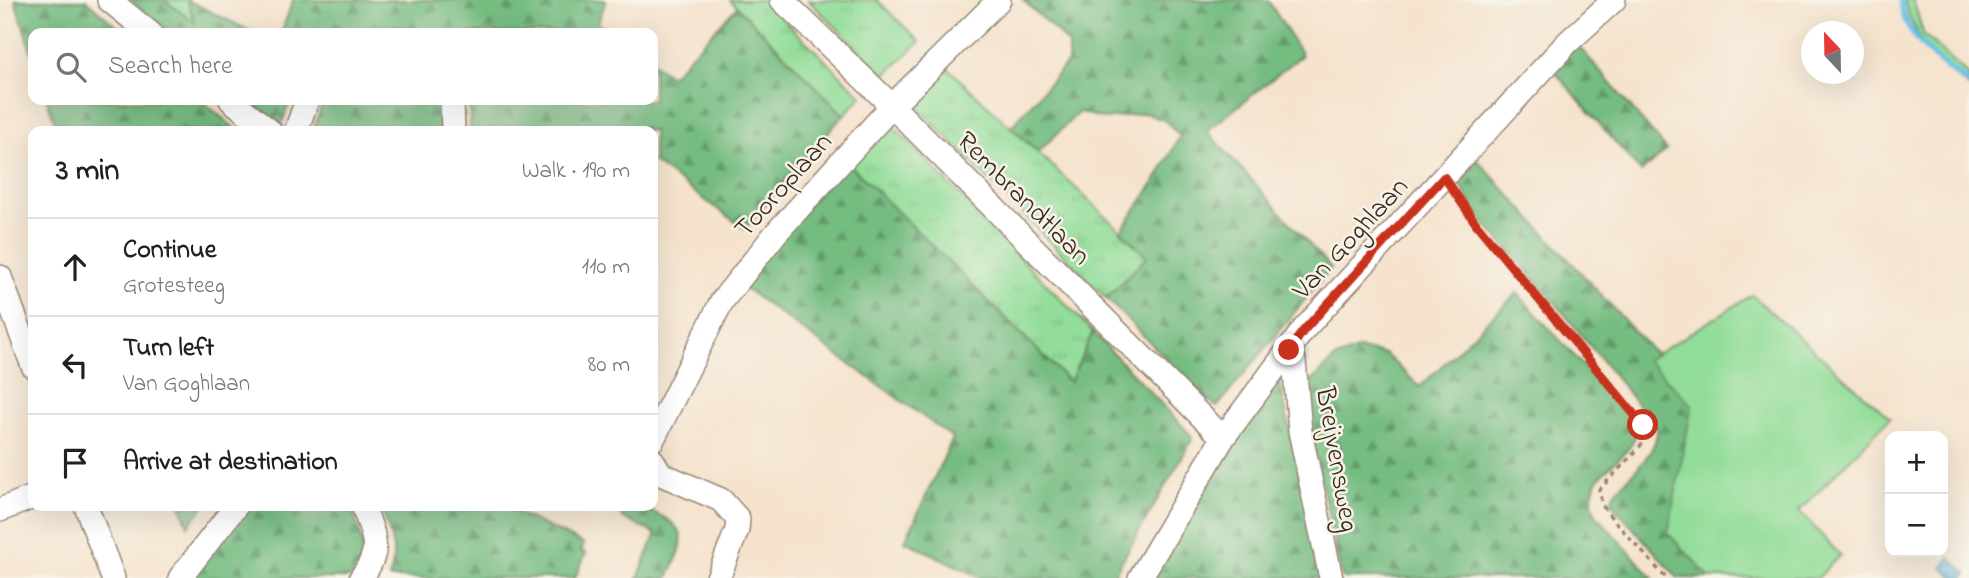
<!DOCTYPE html>
<html lang="en">
<head>
<meta charset="utf-8">
<style>
  :root { --surface:#fff; --page:#f6f6f6; --text:#202124; --muted:#757577; --line:#e0e0e0 }
  body { margin:0; font-family:"Indie Flower",sans-serif; background:var(--page); color:var(--text) }
  .controls { position:absolute; right:21px; bottom:21px; display:grid; overflow:hidden; border-radius:14px; box-shadow:0 7px 28px #0002 }
  .controls button { width:63px; height:63px; display:grid; place-items:center; padding:0; border:0; border-bottom:2px solid var(--line); background:var(--surface); color:var(--text); font:35px sans-serif }
  .compass { position:absolute; left:1801px; top:21px; width:63px; height:63px; border-radius:50%; background:var(--surface); box-shadow:0 7px 28px #0002; rotate:338deg }
  .stop { position:absolute; width:21px; height:21px; margin:-16px; border:5px solid #c8321e; border-radius:50%; background:#fff }
  .stop.end { background:#c8321e; border-color:#fff; box-shadow:0 2px 7px #0008 }
  .list { margin:0; padding:0; list-style:none }
  h2 { display:flex; justify-content:space-between; align-items:center; height:91px; margin:0; padding:0 28px; font-size:30px }
  h2 small { font-size:23px; font-weight:400; color:var(--muted) }
  .list li { display:grid; grid-template-columns:46px 1fr auto; gap:21px; align-items:center; box-sizing:border-box; height:98px; padding:0 28px; border-top:2px solid var(--line) }
  .list b { display:block; font-size:26px; white-space:nowrap }
  .list p { margin:0; font-size:23px; white-space:nowrap; color:var(--muted) }
  .list em { font-size:23px; font-style:normal; color:var(--muted) }
  .icon { flex:none; width:38px; height:38px; fill:none; stroke:currentColor; stroke-width:2; stroke-linecap:round; stroke-linejoin:round }
  .map { position:relative; flex:none; width:1969px; height:578px; overflow:hidden }
  .search { position:absolute; background:var(--surface); box-shadow:0 7px 28px #0002; left:28px; top:28px; width:630px; height:77px; display:flex; align-items:center; gap:18px; box-sizing:border-box; padding:0 24px; border-radius:14px; color:var(--muted); font-size:26px }
  .panel { position:absolute; background:var(--surface); box-shadow:0 7px 28px #0002; left:28px; top:126px; width:630px; height:385px; border-radius:14px }
  .map>svg:first-child { display:block }
  .grass { fill:url(#grass-tufts); stroke:#66845c; stroke-width:2 }
  .forest { fill:url(#forest-firs); stroke:#587350; stroke-width:2 }
  .park { fill:#92dd99; stroke:#66845c; stroke-width:2 }
  .water { fill:url(#water-rules); stroke:#527682; stroke-width:2 }
  .lines { fill:none; stroke-linecap:round; stroke-linejoin:round }
  .stream { stroke:#6ac2e7; stroke-width:6 }
  .street-casing { stroke:#988676; stroke-width:26 }
  .path { stroke:#988676; stroke-width:3.5; stroke-dasharray:5 5; stroke-linecap:butt }
  .street { stroke:#fff; stroke-width:23 }
  .route { stroke:#c8321e; stroke-width:9 }
  .labels { text-anchor:middle; stroke-width:5; stroke-linejoin:round; paint-order:stroke }
  .street-label { font-size:28px; fill:#3b2a1e; stroke:#f7f3e8 }
</style>
</head>
<body>
<div class="map">
<svg width="1969" height="578" viewBox="0 0 1969 578">
  <defs>
    <pattern id="grass-tufts" width="24" height="20" patternUnits="userSpaceOnUse" patternTransform="scale(1.75)"><rect width="24" height="20" fill="#92dd99"/><path d="M3 7l-1-3M5 7V3M7 7l1-3M15 17l-1-3M17 17v-4M19 17l1-3" fill="none" stroke="#7fbe83"/></pattern>
    <pattern id="forest-firs" width="22" height="20" patternUnits="userSpaceOnUse" patternTransform="scale(1.75)"><rect width="22" height="20" fill="#75bc81"/><path d="M5 1l3.5 6h-7zM16 11l3.5 6h-7z" fill="#619969"/></pattern>
    <pattern id="water-rules" width="6" height="5" patternUnits="userSpaceOnUse" patternTransform="scale(1.75)"><rect width="6" height="5" fill="#6ac2e7"/><path d="M0 2.5h6" fill="none" stroke="#589ebb"/></pattern>
  </defs>
  <rect width="100%" height="100%" fill="#f7f3e8"/>
  <filter id="ink" filterUnits="userSpaceOnUse"><feTurbulence type="fractalNoise" baseFrequency=".0143" numOctaves="2"/><feDisplacementMap in="SourceGraphic" scale="14" xChannelSelector="R" yChannelSelector="G"/><feConvolveMatrix kernelMatrix="1 2 1 2 8 2 1 2 1" color-interpolation-filters="sRGB"/></filter>
  <filter id="wash" filterUnits="userSpaceOnUse"><feTurbulence type="fractalNoise" baseFrequency=".00686" numOctaves="4" result="noise"/><feDisplacementMap in="SourceGraphic" scale="28" xChannelSelector="R" yChannelSelector="G"/><feGaussianBlur stdDeviation="1.57" result="paint"/><feColorMatrix in="noise" values="0 0 0 0 0 0 0 0 0 0 0 0 0 0 0 0 0 1.4 0 .05"/><feComposite in="paint" operator="in"/></filter>
  <g filter="url(#wash)">
    <rect width="100%" height="100%" fill="#f5e3cd"/>
    <g class="grass">
      <polygon points="164,0 187,0 196,24"/>
      <polygon points="730,0 763,0 862,96 844,115"/>
      <polygon points="808,0 877,0 920,42 885,75"/>
      <path d="M 1904,0 L 1913,0 L 1924,35 L 1969,76 L 1969,87 C 1935,63 1915,40 1904,0 Z"/>
      <polygon points="938,59 1148,256 1106,298 903,93"/>
      <polygon points="884,117 1093,332 1070,382 846,161"/>
    </g>
    <g class="forest">
      <polygon points="15,0 86,0 124,33 33,33 33,57"/>
      <polygon points="130,0 164,0 195,23 187,0 254,33 170,33"/>
      <path d="M 293,0 L 606,0 L 598,23 L 612,33 L 423,33 C 394,21 382,27 353,33 C 338,37 299,33 281,33 Z"/>
      <polygon points="1023,0 1268,0 1302,55 1207,131 1331,268 1217,407 1201,394 1106,298 1147,257 1121,231 1158,177 1180,136 1166,121 1145,113 1105,119 1079,112 1038,152 1011,127 1068,62 1068,43"/>
      <polygon points="737,7 844,115 797,166 745,229 653,162 653,131 470,131 469,100 653,100 653,63 671,76"/>
      <polygon points="1575,42 1667,150 1641,172 1550,66"/>
      <polygon points="47,100 201,100 238,131 58,131"/>
      <polygon points="249,100 290,100 281,126"/>
      <polygon points="323,100 436,100 441,113 442,131 313,131"/>
      <path d="M 1469,151 L 1702,405 L 1739,578 L 1678,578 L 1615,508 L 1612,500 L 1614,493 C 1629,476 1659,452 1657,428 L 1552,299 L 1483,222 L 1452,172 Z"/>
      <polygon points="846,161 1070,382 1093,332 1190,434 1192,440 1112,578 982,578 905,541 953,438 740,285"/>
      <path d="M 1517,293 L 1636,424 C 1641,463 1575,468 1596,515 L 1653,578 L 1342,578 L 1302,391 L 1334,359 L 1359,349 L 1385,354 L 1420,387 Z"/>
      <polygon points="1278,374 1322,578 1145,578"/>
      <polygon points="181,506 204,506 188,526"/>
      <polygon points="239,506 350,506 358,526 364,553 352,578 182,578"/>
      <path d="M 381,506 L 512,506 L 512,510 L 584,544 L 581,551 L 586,553 L 575,578 L 389,578 C 399,552 389,531 381,506 Z"/>
      <path d="M 620,506 C 639,506 675,516 681,536 C 684,549 672,567 668,578 L 638,578 L 656,534 L 621,517 Z"/>
    </g>
    <polygon class="park" points="1752,295 1890,418 1799,511 1840,555 1818,578 1710,578 1668,533 1692,405 1647,360"/>
    <polygon class="water" points="1950,558 1967,574 1963,578 1954,578 1942,567"/>
    <g class="lines">
      <path class="stream" d="M 1901,0 C 1902,35 1942,66 1969,83"/>
    </g>
  </g>
  <g filter="url(#ink)">
    <g class="lines">
      <defs>
        <g id="street">
          <polyline points="109,0 150,33"/>
          <polyline points="782,0 892,106 1223,438"/>
          <polyline points="231,100 270,131"/>
          <polyline points="452,100 453,131"/>
          <polyline points="296,131 307,100"/>
          <polyline points="0,277 33,366"/>
          <polyline points="1289,350 1294,361 1300,431 1331,578"/>
          <polyline points="653,439 722,301 776,233 892,106 999,0"/>
          <polyline points="653,461 661,474 721,500 738,519 737,530 718,578"/>
          <polyline points="86,506 113,578"/>
          <polyline points="0,510 33,497"/>
          <polyline points="180,578 236,506"/>
          <path d="M 361,578 C 383,549 374,537 363,506"/>
          <polyline points="1140,578 1223,438 1304,329 1567,43 1614,0"/>
        </g>
      </defs>
      <use href="#street" class="street-casing"/>
      <polyline class="path" points="1455,193 1477,225 1643,425 1648,435 1638,449 1599,490 1602,505 1611,517 1666,578"/>
      <use href="#street" class="street"/>
    </g>
  </g>
  <g class="lines" filter="url(#ink)">
    <polyline class="route" points="1289,350 1304,330 1444,177 1477,225 1643,425"/>
  </g>
  <g class="labels">
    <g class="street-label">
      <text transform="translate(782 184) rotate(-48)" y="10">Tooroplaan</text>
      <text transform="translate(1025 197) rotate(45)" y="10">Rembrandtlaan</text>
      <text transform="translate(1349 237) rotate(-47)" y="10">Van Goghlaan</text>
      <text transform="translate(1339 459) rotate(80)" y="10">Breijvensweg</text>
    </g>
  </g>
</svg>
<div class="controls">
<button>+</button>
<button>−</button>
</div>
<svg class="compass" viewBox="-18 -18 36 36"><path d="M0-13l5 13h-10z" fill="#e53935"/><path d="M0 13l5-13h-10z" fill="#757577"/></svg>
<div class="stop" style="left:1643px;top:425px"></div>
<div class="stop end" style="left:1289px;top:350px"></div>
<div class="search"><svg class="icon" aria-label="search" viewBox="0 0 24 24"><circle cx="10" cy="10" r="6"/><path d="M15 15l6 6"/></svg>Search here</div>
<section class="panel">
<h2>3 min<small>Walk · 190 m</small></h2>
<ul class="list">
<li><svg class="icon" aria-label="ahead" viewBox="0 0 24 24"><path d="M12 20V5M6 11l6-6 6 6"/></svg><div><b>Continue</b><p>Grotesteeg</p></div><em>110 m</em></li>
<li><svg class="icon" aria-label="left" viewBox="0 0 24 24"><path d="M17 20v-9H6M10 6l-5 5 5 5"/></svg><div><b>Turn left</b><p>Van Goghlaan</p></div><em>80 m</em></li>
<li><svg class="icon" aria-label="arrive" viewBox="0 0 24 24"><path d="M6 21V4h12l-3 4 3 4H6"/></svg><div><b>Arrive at destination</b></div></li>
</ul>
</section>
</div>
</body>
</html>
